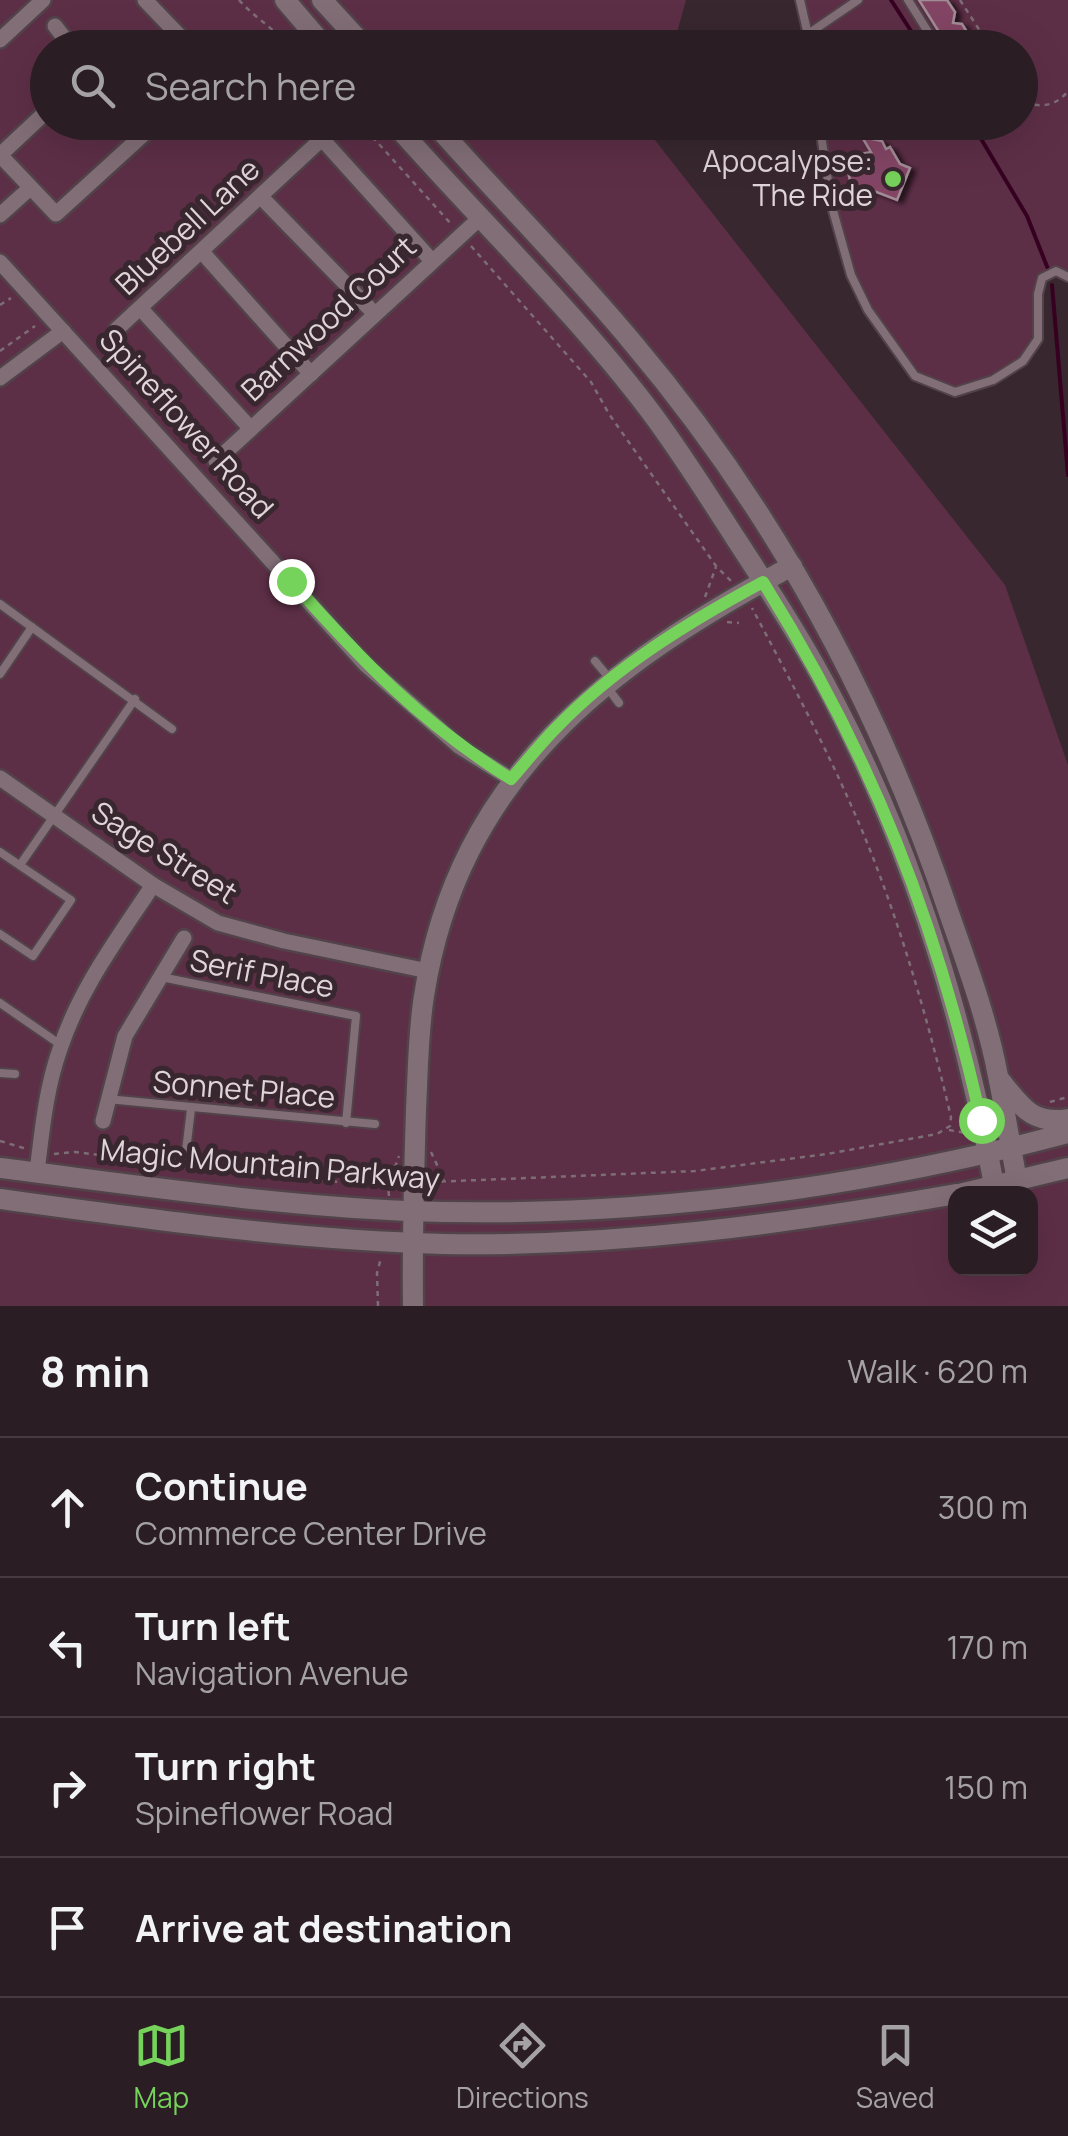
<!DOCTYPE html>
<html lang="en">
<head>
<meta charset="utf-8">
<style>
  :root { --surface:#2a1d23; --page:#362a30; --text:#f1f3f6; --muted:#a5a2a6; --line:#463b41; --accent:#75d25a }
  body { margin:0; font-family:Manrope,sans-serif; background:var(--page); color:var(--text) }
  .controls { position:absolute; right:30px; bottom:30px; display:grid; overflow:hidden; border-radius:20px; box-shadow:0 10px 40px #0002 }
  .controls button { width:90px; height:90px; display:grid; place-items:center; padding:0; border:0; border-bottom:2px solid var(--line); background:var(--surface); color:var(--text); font:50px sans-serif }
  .stop { position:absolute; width:30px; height:30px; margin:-22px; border:8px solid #75d25a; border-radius:50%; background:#fff }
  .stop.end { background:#75d25a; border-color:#fff; box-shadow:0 2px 10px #0008 }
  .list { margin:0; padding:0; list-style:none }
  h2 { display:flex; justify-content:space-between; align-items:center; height:130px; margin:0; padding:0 40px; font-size:42px }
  h2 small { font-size:32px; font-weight:400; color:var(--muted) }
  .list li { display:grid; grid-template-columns:65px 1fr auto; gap:30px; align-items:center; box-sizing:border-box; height:140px; padding:0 40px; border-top:2px solid var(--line) }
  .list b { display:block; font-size:38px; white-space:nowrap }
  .list p { margin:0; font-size:32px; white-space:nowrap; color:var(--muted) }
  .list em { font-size:32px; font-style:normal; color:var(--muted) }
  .icon { flex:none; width:55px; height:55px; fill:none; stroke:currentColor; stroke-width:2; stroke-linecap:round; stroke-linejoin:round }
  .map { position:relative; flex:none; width:1068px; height:1306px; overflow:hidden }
  .search { position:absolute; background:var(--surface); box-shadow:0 10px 40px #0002; left:30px; right:30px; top:30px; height:110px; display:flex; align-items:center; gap:25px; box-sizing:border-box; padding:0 35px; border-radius:55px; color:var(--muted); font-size:38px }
  .sheet { height:690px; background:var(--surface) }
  nav { display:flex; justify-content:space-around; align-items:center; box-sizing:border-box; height:140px; border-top:2px solid var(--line); background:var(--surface); font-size:28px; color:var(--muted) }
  nav a { display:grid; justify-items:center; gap:5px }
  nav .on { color:var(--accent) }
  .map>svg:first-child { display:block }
  .green { fill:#5d2f47; fill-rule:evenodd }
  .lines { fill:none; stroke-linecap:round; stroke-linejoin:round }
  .stream { stroke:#370021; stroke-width:4 }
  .building { fill:#844565; stroke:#a08c95; stroke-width:2.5; filter:url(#shadow) }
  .lane-casing { stroke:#514349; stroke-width:12 }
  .street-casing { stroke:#514349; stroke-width:20 }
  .secondary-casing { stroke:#514349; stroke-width:25 }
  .path { stroke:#7c6e74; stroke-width:2.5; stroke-dasharray:5 5; stroke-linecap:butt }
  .lane { stroke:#826e77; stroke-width:8 }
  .street { stroke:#826e77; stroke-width:15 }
  .secondary { stroke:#826e77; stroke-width:20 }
  .route { stroke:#75d25a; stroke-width:12 }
  .poi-dot { fill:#75d25a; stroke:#38272f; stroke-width:4 }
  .labels { text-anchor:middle; stroke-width:10; stroke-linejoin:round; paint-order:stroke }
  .poi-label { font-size:30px; fill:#dfd4d8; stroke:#38272f; text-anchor:end }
  .street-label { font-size:30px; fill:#dfd4d8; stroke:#38272f }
</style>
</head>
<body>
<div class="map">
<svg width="1068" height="1306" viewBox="0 0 1068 1306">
  <defs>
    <filter id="shadow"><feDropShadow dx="5.5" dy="3" stdDeviation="2.5" flood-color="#0009"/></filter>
  </defs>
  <rect width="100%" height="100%" fill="#38272f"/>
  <g class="green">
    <path d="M 0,0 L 686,0 L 673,47 L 48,48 L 48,122 L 657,123 L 654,139 L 1005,585 L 1068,765 L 1068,1306 L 0,1306 ZM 956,1194 L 1030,1194 L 1030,1268 L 956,1268 Z"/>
    <polygon points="800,0 1068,0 1068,277 1042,279 1038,319 1023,361 955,392 915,376 868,310 832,207 820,123 1020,122 1020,48 810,47"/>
  </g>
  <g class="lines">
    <g class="stream">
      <polyline points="891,0 922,48"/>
      <polyline points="971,122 1027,216 1048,269"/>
      <polyline points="1052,285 1068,475"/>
    </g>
  </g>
  <g class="building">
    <polygon points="919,0 947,0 955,12 953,23 962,24 977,48 949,48"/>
    <polygon points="862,137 882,141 886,149 890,147 900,164 910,168 897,200 874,191 853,195 845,157 871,152"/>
  </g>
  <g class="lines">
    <defs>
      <g id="lane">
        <polyline points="800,0 811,48"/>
        <polyline points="908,0 938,48"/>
        <polyline points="808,34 858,0"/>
        <polyline points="819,122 832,207 851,275 868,310 915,376 955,392 993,380 1023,361 1038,339 1038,294 1042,278 1056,271 1068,277"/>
        <polyline points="0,604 172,729"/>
        <polyline points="595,661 610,679"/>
        <polyline points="0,674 32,627"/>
        <polyline points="607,687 619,703"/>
        <polyline points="0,852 71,900 33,956 0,934"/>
        <polyline points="20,865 135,699"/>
        <polyline points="161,977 356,1016 346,1123"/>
        <polyline points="0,1003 61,1045"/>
        <polyline points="0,1073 15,1074"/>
        <polyline points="107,1099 375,1124"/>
        <polyline points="186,1151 191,1109"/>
      </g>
      <g id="street">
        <polyline points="145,0 191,48"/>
        <polyline points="55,26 72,48"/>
        <polyline points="0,40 43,0"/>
        <polyline points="322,139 432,261"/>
        <polyline points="0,155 56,214 157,122"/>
        <polyline points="0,155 48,110"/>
        <polyline points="261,197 375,314"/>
        <polyline points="0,215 29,189"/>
        <polyline points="202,252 311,374"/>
        <polyline points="0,262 365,664 460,747 511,779"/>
        <polyline points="141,309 251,429"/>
        <polyline points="117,329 340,122"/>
        <polyline points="0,378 63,331"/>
        <polyline points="216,461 480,218"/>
        <polyline points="0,778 153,885 218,923 284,941 428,971"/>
        <polyline points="103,1121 125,1036 184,938"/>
        <path d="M 37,1172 C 42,1131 46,1088 60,1049 C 80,988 118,938 153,885"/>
      </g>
      <g id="secondary">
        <polyline points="285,0 326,48"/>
        <polyline points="322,0 366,48"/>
        <path d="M 393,122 C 478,219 572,308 650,411 C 680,451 707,494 734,536 C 770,591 806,646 836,705 C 914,855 964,1019 994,1185"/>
        <path d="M 433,122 C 498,196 569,266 632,342 C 775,511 880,706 950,916 C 968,967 988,1022 998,1076 C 1005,1110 1010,1145 1017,1180"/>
        <path d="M 1000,1080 C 1021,1106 1032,1125 1068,1119"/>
        <path d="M 0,1168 C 136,1185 270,1205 407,1211 C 630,1219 853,1190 1068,1133"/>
        <polyline points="959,1194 1068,1168"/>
        <path d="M 0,1199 C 147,1219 295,1240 444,1244 C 616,1247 786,1224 956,1194"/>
        <path d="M 413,1306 C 412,1240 414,1175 416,1109 C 418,1071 418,1033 424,996 C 458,776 609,664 792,566"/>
      </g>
    </defs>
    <use href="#lane" class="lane-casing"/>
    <use href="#street" class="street-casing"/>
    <use href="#secondary" class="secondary-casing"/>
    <g class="path">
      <path d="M 239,0 C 255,18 275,29 291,48"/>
      <polyline points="960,0 991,48"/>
      <path d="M 1020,93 L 1027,103 C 1043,108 1057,105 1068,91"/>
      <polyline points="359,122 452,225"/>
      <polyline points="471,246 591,382 609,414 716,566 732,582"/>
      <polyline points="0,305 11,298"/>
      <polyline points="0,351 35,326"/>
      <polyline points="705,597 716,567"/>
      <polyline points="727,622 739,623"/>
      <polyline points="1050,1102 1068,1097"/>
      <polyline points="949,1130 966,1133"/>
      <polyline points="0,1141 27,1149"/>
      <polyline points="431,1152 444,1180"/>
      <polyline points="54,1154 75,1152 279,1177 399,1187"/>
      <path d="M 431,1182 L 695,1171 L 827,1154 L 937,1134 L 950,1126 L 951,1117 C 930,1028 905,940 872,855 C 838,769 795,689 752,608"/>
      <polyline points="389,1196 388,1186 399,1156"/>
      <polyline points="378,1306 377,1273 381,1258"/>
    </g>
    <use href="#lane" class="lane"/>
    <use href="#street" class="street"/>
    <use href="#secondary" class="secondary"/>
  </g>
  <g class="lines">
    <path class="route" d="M 291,581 C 361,660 421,723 511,779 C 526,762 541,743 557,727 C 615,667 690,621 763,582 C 872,756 936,920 981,1120"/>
  </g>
  <circle class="poi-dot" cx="893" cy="179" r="10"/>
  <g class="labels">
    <g class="poi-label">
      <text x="873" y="172">Apocalypse:<tspan x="873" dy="34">The Ride</tspan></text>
    </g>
    <g class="street-label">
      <text transform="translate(188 227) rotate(-43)" y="10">Bluebell Lane</text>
      <text transform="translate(329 319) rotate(-43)" y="10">Barnwood Court</text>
      <text transform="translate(186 424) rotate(48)" y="10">Spineflower Road</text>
      <text transform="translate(164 853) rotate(32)" y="10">Sage Street</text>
      <text transform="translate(262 974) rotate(11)" y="10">Serif Place</text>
      <text transform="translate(244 1090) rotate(5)" y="10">Sonnet Place</text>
      <text transform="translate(270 1165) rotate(5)" y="10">Magic Mountain Parkway</text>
    </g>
  </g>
</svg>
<div class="controls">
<button><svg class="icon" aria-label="layers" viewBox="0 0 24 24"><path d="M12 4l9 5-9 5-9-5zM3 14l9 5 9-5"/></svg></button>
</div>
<div class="stop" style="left:981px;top:1120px"></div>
<div class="stop end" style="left:291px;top:581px"></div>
<div class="search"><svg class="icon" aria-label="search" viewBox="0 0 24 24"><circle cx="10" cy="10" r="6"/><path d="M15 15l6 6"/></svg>Search here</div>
</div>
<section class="sheet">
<h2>8 min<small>Walk · 620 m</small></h2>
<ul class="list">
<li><svg class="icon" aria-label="ahead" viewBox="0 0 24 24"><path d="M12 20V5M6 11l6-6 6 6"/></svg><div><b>Continue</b><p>Commerce Center Drive</p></div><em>300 m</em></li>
<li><svg class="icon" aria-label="left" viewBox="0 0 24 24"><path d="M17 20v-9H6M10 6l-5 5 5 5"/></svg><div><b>Turn left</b><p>Navigation Avenue</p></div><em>170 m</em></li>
<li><svg class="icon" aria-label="right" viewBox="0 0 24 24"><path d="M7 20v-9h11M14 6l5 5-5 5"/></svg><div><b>Turn right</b><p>Spineflower Road</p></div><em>150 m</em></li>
<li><svg class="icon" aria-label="arrive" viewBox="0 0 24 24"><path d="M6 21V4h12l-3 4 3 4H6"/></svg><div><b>Arrive at destination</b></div></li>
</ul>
</section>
<nav>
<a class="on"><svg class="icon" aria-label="map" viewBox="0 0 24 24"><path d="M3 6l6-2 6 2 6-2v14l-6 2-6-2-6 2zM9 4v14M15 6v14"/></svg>Map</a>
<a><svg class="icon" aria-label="directions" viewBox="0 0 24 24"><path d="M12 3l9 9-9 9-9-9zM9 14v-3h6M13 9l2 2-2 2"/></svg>Directions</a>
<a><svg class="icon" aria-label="saved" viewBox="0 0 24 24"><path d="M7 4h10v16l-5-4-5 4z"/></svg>Saved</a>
</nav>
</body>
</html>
